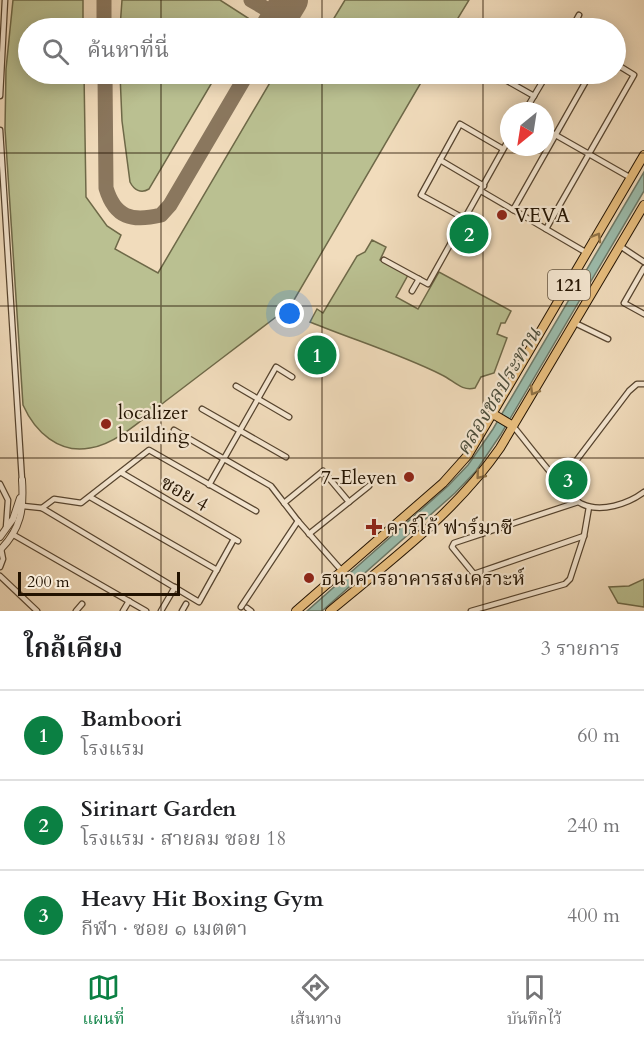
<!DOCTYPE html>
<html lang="th">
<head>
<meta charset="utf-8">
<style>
  :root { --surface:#fff; --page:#f6f6f6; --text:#202124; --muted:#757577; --line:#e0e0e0; --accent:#0b8043 }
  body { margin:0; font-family:Cardo,"Noto Serif Thai",serif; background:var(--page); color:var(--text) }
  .compass { position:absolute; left:500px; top:102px; width:54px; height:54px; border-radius:50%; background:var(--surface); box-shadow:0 3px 15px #0003; rotate:210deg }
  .scale { position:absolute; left:18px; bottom:15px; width:162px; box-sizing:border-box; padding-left:6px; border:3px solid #221200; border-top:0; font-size:16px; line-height:21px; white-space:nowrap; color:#221200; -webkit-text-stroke:4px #f6e8d3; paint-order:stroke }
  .you { position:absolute; left:290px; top:314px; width:21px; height:21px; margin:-15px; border:4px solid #fff; border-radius:50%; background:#1a73e8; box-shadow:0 0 0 9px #1a73e833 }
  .badge { display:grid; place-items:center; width:39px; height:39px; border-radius:50%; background:var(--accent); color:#fff; font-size:20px; font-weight:700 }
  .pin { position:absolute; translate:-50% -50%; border:3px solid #fff; box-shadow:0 2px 6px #0006 }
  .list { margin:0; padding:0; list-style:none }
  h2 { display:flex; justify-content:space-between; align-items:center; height:78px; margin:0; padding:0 24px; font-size:26px }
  h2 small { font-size:20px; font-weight:400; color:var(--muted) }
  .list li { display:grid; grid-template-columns:39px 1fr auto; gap:18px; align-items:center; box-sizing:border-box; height:90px; padding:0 24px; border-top:2px solid var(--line) }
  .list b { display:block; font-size:22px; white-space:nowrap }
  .list p { margin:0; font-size:20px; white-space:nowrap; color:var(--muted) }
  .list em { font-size:20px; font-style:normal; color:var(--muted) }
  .icon { flex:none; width:33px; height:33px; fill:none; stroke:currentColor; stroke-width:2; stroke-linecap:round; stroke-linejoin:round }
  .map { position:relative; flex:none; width:644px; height:611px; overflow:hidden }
  .search { position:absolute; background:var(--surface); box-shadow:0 3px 15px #0003; left:18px; right:18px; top:18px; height:66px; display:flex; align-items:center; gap:15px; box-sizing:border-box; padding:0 21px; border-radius:33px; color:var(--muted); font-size:22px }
  .sheet { height:348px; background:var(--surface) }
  nav { display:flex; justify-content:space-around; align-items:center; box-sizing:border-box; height:84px; border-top:2px solid var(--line); background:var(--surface); font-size:16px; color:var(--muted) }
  nav a { display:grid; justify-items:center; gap:3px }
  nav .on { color:var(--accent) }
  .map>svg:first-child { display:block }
  .green { fill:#bac091; stroke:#6e6948; stroke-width:1.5 }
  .water { fill:#9bbcac; stroke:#6b7867; stroke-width:1.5 }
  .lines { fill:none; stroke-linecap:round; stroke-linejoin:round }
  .taxiway { stroke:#8a775e; stroke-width:15 }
  .runway { stroke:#8a775e; stroke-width:36 }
  .minor-casing { stroke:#56442f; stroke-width:7 }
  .tertiary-casing { stroke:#56442f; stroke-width:8 }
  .primary-casing { stroke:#221200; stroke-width:10 }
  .minor { stroke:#f6e8d3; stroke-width:4.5 }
  .tertiary { stroke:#f6e8d3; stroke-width:6 }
  .primary { stroke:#e8be7e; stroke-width:8 }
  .oneway { stroke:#8f7145 }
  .grid { fill:none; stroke:#221200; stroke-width:1.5; stroke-opacity:0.55 }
  .poi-dot { fill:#8f2418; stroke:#f6e8d3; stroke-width:2 }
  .labels { text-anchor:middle; stroke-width:4.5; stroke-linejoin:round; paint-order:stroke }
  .shield { fill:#f6e8d3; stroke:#62523f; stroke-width:1.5 }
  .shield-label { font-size:18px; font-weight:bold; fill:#221200 }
  .poi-label { font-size:20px; fill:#221200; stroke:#f6e8d3; text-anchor:start }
  .street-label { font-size:20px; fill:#221200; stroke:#f6e8d3 }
  .water-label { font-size:21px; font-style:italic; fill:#4c4e3c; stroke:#f6e8d3 }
</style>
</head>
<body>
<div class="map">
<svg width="644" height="611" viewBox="0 0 644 611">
  <rect width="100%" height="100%" fill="#f1dcbc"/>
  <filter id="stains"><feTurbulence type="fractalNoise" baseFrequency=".00333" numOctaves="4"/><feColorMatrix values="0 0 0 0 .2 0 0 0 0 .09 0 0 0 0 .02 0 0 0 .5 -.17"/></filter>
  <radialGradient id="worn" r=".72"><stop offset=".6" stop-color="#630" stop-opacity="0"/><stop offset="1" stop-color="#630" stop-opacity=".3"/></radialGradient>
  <g class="green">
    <path d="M 13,0 L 83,0 L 83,28 L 28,28 L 28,74 L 84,74 L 86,197 L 107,226 L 121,235 L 115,249 L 158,273 L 275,74 L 426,74 L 294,300 L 276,317 C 241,344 206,370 171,397 C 148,414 118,444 90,448 C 59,454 35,432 23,405 L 5,129 L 6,69 Z"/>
    <polygon points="122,0 220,0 248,18 242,28 120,28"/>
    <polygon points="345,0 469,0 452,28 328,28"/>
    <path d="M 120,74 L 217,74 L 149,189 C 141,194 134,190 130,182 L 122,121 Z"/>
    <path d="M 372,240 L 386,247 L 380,260 L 408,275 L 396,297 L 418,309 L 439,272 L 511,311 L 505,323 L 501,323 L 497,334 L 507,338 L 494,373 L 481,377 L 475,388 C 462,392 453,380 442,375 C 400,354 354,340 310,322 L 317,309 L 323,313 L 357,256 L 365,252 Z"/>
    <polygon points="644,579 644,607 618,603 609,587 629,586"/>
  </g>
  <polygon class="water" points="644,172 644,191 501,434 476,471 455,493 322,611 307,611 448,486 468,465 493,429"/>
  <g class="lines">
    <g class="taxiway">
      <polyline points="104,0 104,28"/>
      <polyline points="251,0 280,17"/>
      <path d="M 105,74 L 106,188 C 115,218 132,222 161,215 L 170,205 L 247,74"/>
    </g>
    <polyline class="runway" points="273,28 290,0"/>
    <defs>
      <g id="minor">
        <polyline points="572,28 579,15"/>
        <polyline points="495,74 534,96"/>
        <polyline points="0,96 5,0"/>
        <polyline points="525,111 547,74"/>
        <polyline points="545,129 631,178"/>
        <polyline points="0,130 22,480"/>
        <polyline points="440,160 484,186"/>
        <polyline points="481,191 587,253"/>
        <polyline points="513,210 590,74"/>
        <polyline points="465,219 421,195 460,124 503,149"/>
        <polyline points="546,229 634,75 616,64"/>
        <polyline points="620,246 644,262"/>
        <polyline points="384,260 428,284 509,139"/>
        <polyline points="644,268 624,303 644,314"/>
        <polyline points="412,291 419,279"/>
        <polyline points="575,323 608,339"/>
        <polyline points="236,386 289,417"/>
        <polyline points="202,409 286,457"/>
        <path d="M 513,426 C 526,441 568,498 582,504 C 601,513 628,504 644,492"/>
        <polyline points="174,430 271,486 298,521 342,571"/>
        <polyline points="122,473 238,541"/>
        <polyline points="560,482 629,391 637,384 644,384"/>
        <polyline points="0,484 8,500 6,528"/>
        <polyline points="209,485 276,367 292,377"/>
        <polyline points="90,497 217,570"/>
        <polyline points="578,502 454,543 452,547 474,574 584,536"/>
        <polyline points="284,503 323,471 349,502"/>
        <polyline points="23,506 42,508 199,602 234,539"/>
        <polyline points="42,508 54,499 81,503 149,450 256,511"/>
        <polyline points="12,534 146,611"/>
        <polyline points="309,534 369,486"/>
        <polyline points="0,567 3,559 1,549"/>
        <polyline points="0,576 37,611"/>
        <polyline points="241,607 298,521"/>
        <polyline points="247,608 251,611"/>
        <polyline points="76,611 82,604"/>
        <polyline points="123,611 129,601"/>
        <polyline points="161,611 175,587"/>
        <polyline points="182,611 186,604"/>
        <polyline points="471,611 565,584 570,579 584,536 589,507"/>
      </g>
      <g id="tertiary">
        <polyline points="0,537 13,519 20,498"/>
        <path d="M 0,550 C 21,529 24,509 22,480"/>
      </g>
      <g id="primary">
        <polyline points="493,414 513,426"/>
        <polyline points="296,611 443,483 468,455 644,155"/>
        <path d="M 330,611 C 391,560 455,513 500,448 L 644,205"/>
      </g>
    </defs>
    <use href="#minor" class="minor-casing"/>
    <use href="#tertiary" class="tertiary-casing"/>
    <use href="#primary" class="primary-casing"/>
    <use href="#minor" class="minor"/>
    <use href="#tertiary" class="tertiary"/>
    <use href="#primary" class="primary"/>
  </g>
  <defs><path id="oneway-chevron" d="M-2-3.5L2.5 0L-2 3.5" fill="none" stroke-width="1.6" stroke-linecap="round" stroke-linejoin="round" transform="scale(1.5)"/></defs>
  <g class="oneway">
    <use href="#oneway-chevron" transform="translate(597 237) rotate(-60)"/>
    <use href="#oneway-chevron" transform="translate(534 391) rotate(121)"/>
    <use href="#oneway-chevron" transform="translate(480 475) rotate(129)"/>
  </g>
  <path class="grid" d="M 161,0 L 161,28M 322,0 L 322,28M 483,0 L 483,28M 161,74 L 161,611M 322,74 L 322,611M 483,74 L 483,611M 0,153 L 644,153M 0,306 L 644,306M 0,458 L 644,458"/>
  <g class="poi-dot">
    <circle cx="502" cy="215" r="6"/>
    <circle cx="106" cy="424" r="6"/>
    <circle cx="409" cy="477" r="6"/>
    <path d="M371 518h6v6h6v6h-6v6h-6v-6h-6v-6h6z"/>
    <circle cx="309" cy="578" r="6"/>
  </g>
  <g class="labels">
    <rect class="shield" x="548" y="270" width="42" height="30" rx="4.5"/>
    <g class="shield-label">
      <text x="569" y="291">121</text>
    </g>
    <g class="poi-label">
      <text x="514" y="222">VEVA</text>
      <text x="118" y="419">localizer<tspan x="118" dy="23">building</tspan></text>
      <text x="397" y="484" text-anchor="end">7-Eleven</text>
      <text x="386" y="534">คาร์โก้ ฟาร์มาซี</text>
      <text x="321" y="585">ธนาคารอาคารสงเคราะห์</text>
    </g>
    <g class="street-label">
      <text transform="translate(185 493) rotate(30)" y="7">ซอย 4</text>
    </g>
    <g class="water-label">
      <text transform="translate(498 391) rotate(-59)" y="7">คลองชลประทาน</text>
    </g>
  </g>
  <rect width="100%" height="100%" filter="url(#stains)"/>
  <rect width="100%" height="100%" fill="url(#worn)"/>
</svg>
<svg class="compass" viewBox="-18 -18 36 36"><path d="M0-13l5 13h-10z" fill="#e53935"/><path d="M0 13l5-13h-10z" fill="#757577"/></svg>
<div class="scale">200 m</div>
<div class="you"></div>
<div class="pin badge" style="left:317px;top:355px">1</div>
<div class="pin badge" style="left:469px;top:234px">2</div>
<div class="pin badge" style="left:568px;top:480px">3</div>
<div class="search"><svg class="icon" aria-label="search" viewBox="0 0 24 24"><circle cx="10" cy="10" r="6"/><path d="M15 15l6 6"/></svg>ค้นหาที่นี่</div>
</div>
<section class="sheet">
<h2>ใกล้เคียง<small>3 รายการ</small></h2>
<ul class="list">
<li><span class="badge">1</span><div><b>Bamboori</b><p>โรงแรม</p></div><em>60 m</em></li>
<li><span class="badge">2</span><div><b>Sirinart Garden</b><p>โรงแรม · สายลม ซอย 18</p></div><em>240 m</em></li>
<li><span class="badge">3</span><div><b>Heavy Hit Boxing Gym</b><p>กีฬา · ซอย ๑ เมตตา</p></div><em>400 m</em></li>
</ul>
</section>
<nav>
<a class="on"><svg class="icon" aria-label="map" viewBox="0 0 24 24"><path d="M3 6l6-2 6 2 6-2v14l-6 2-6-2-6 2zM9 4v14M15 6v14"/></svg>แผนที่</a>
<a><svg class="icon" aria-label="directions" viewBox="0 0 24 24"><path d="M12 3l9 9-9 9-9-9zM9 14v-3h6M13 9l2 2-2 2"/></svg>เส้นทาง</a>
<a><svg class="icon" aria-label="saved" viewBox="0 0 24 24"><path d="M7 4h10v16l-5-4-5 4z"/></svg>บันทึกไว้</a>
</nav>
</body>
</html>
